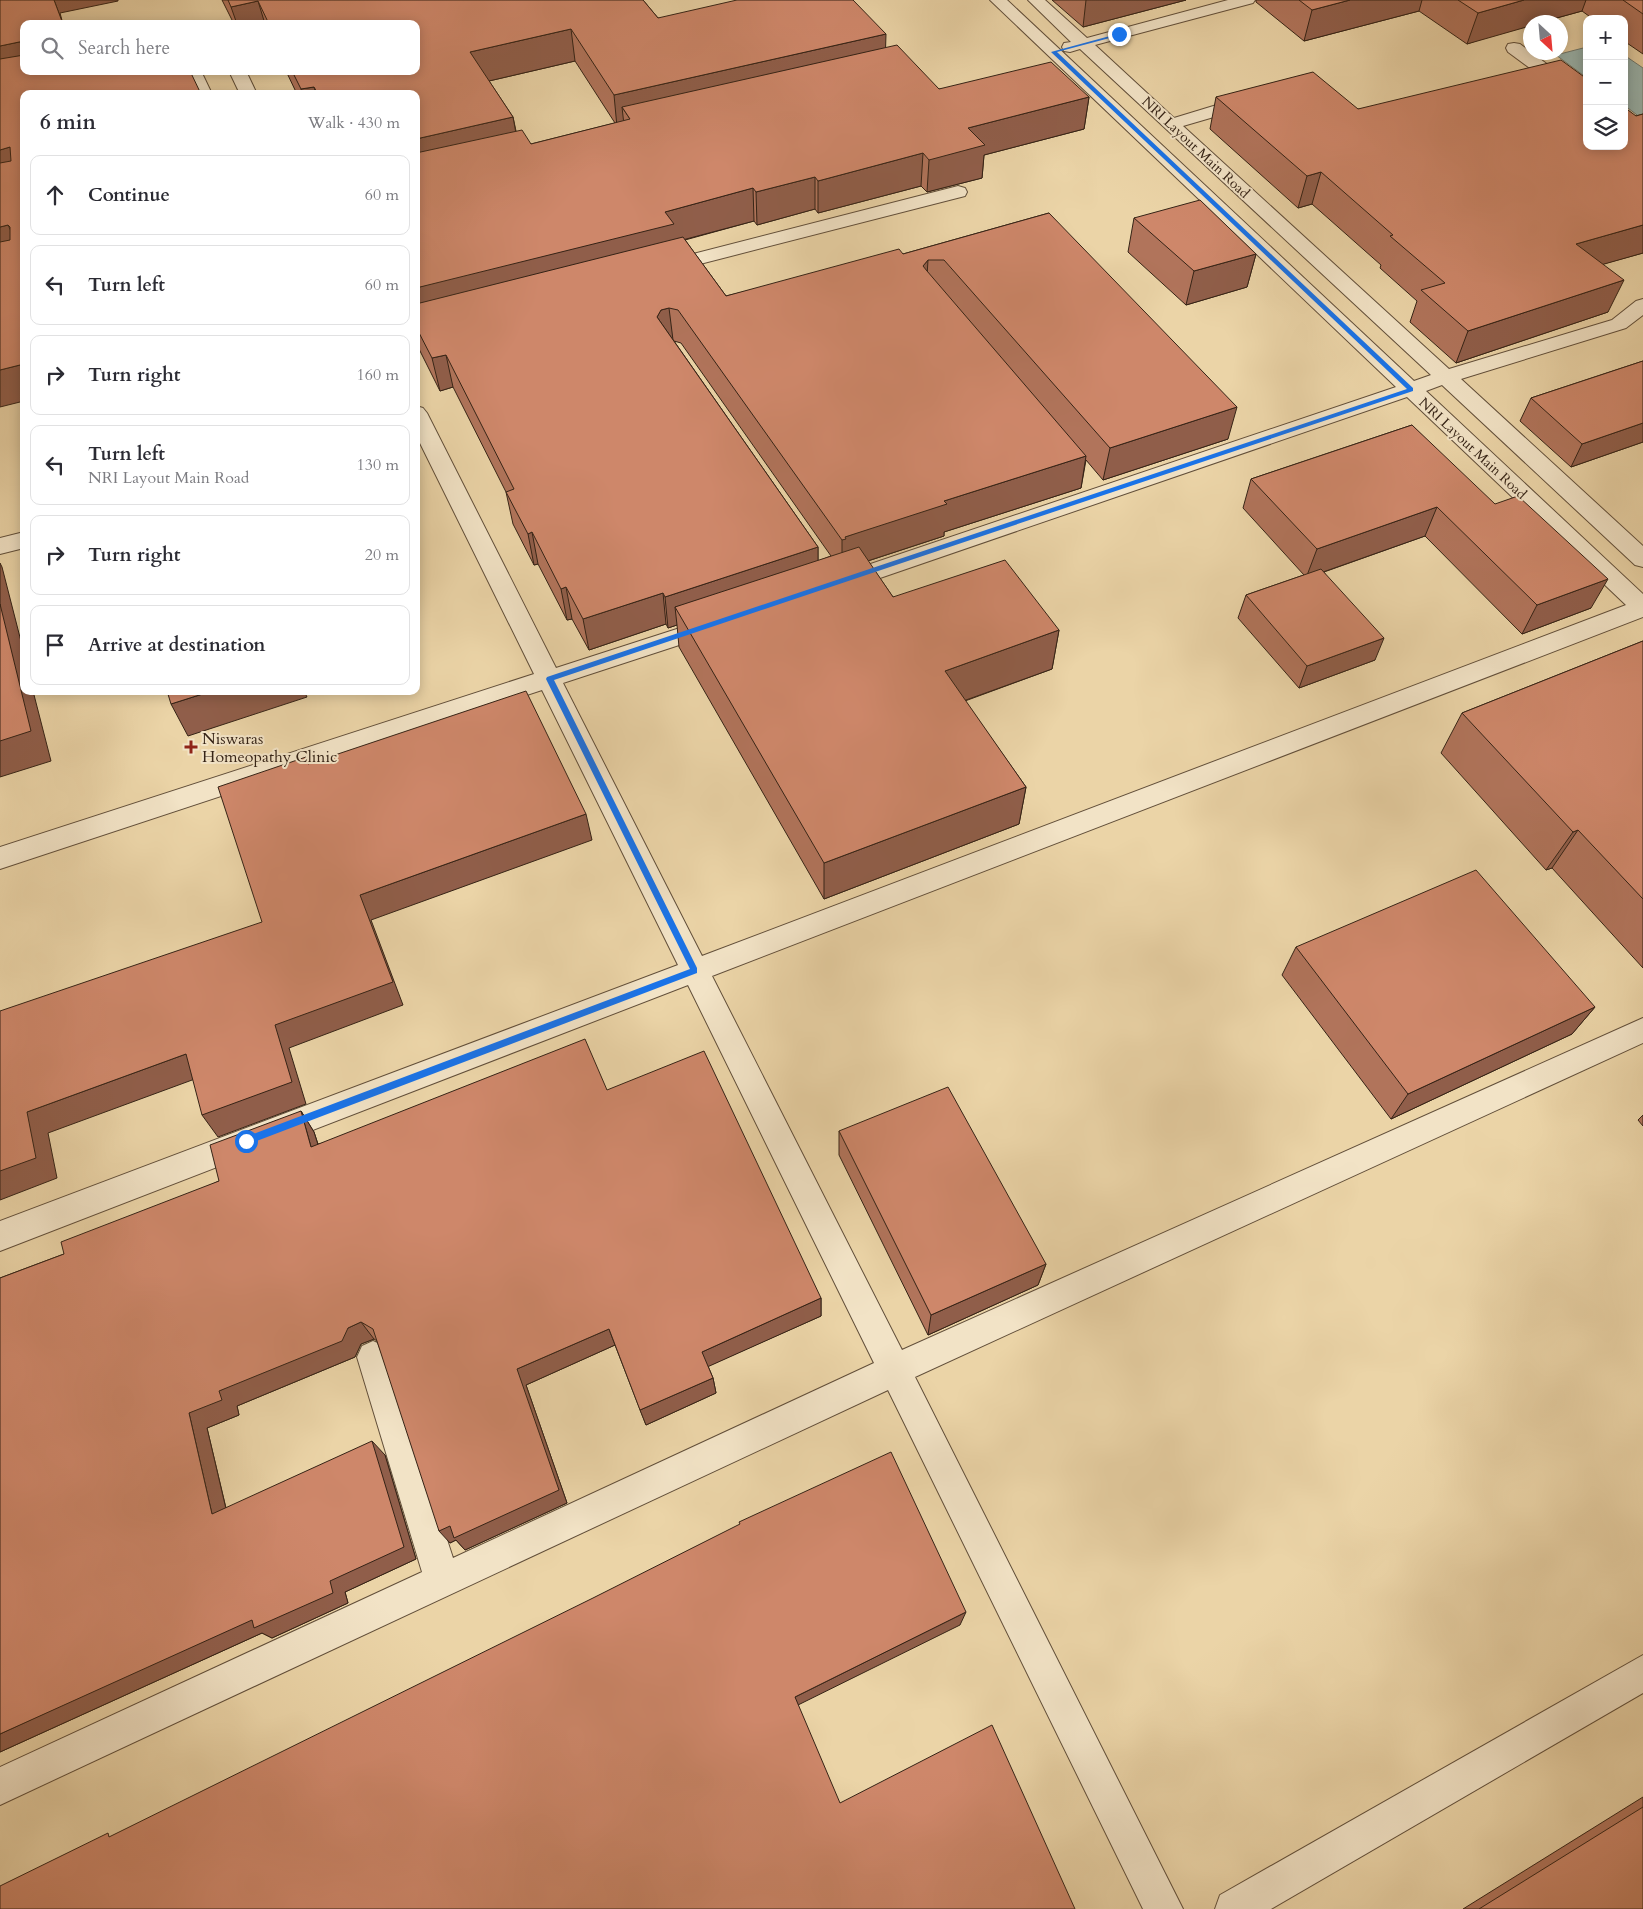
<!DOCTYPE html>
<html lang="en">
<head>
<meta charset="utf-8">
<style>
  :root { --surface:#fff; --page:#f7f7f7; --text:#2b2b33; --muted:#7c7c81; --line:#e1e1e2 }
  body { margin:0; font-family:Cardo,serif; background:var(--page); color:var(--text) }
  .controls { position:absolute; right:15px; top:15px; display:grid; overflow:hidden; border-radius:10px; box-shadow:0 2px 12px #0003 }
  .controls button { width:45px; height:45px; display:grid; place-items:center; padding:0; border:0; border-bottom:1px solid var(--line); background:var(--surface); color:var(--text); font:25px sans-serif }
  .compass { position:absolute; left:1523px; top:15px; width:45px; height:45px; border-radius:50%; background:var(--surface); box-shadow:0 2px 12px #0003; rotate:154deg }
  .stop { position:absolute; width:15px; height:15px; margin:-11px; border:4px solid #1a73e8; border-radius:50%; background:#fff }
  .stop.end { background:#1a73e8; border-color:#fff; box-shadow:0 1px 5px #0008 }
  .list { margin:0; padding:0; list-style:none }
  h2 { display:flex; justify-content:space-between; align-items:center; height:65px; margin:0; padding:0 20px; font-size:21px }
  h2 small { font-size:16px; font-weight:400; color:var(--muted) }
  .list li { display:grid; grid-template-columns:32px 1fr auto; gap:15px; align-items:center; box-sizing:border-box; height:80px; margin:0 10px 10px; padding:0 10px; border:1px solid var(--line); border-radius:10px }
  .list b { display:block; font-size:19px; white-space:nowrap }
  .list p { margin:0; font-size:16px; white-space:nowrap; color:var(--muted) }
  .list em { font-size:16px; font-style:normal; color:var(--muted) }
  .icon { flex:none; width:28px; height:28px; fill:none; stroke:currentColor; stroke-width:2; stroke-linecap:round; stroke-linejoin:round }
  .map { position:relative; flex:none; width:1643px; height:1909px; overflow:hidden }
  .search { position:absolute; background:var(--surface); box-shadow:0 2px 12px #0003; left:20px; top:20px; width:400px; height:55px; display:flex; align-items:center; gap:12px; box-sizing:border-box; padding:0 18px; border-radius:10px; color:var(--muted); font-size:19px }
  .panel { position:absolute; background:var(--surface); box-shadow:0 2px 12px #0003; left:20px; top:90px; width:400px; height:605px; border-radius:10px }
  .map>svg:first-child { display:block }
  .water { fill:#9bb7b1; stroke:#727c73 }
  .lines { fill:none; stroke-linecap:round; stroke-linejoin:round }
  .minor-casing { stroke:#624f3a; stroke-width:2 }
  .minor { fill:#f2e3c6; fill-rule:evenodd }
  .wall { fill:#b1745b; stroke:#352316; fill-rule:evenodd }
  .shaded-wall { fill:#905e4a; stroke:#352316 }
  .building { fill:#ce876a; stroke:#352316 }
  .route { fill:#1a73e8 }
  .poi-dot { fill:#8f2418; stroke:#f2e3c6; stroke-width:2 }
  .labels { text-anchor:middle; stroke-width:4; stroke-linejoin:round; paint-order:stroke }
  .far-street-label { font-size:14px; fill:#352316; stroke:#f2e3c6 }
  .poi-label { font-size:16px; fill:#352316; stroke:#f2e3c6; text-anchor:start }
</style>
</head>
<body>
<div class="map">
<svg width="1643" height="1909" viewBox="0 0 1643 1909">
  <rect width="100%" height="100%" fill="#ebd4a7"/>
  <filter id="stains"><feTurbulence type="fractalNoise" baseFrequency=".004" numOctaves="4"/><feColorMatrix values="0 0 0 0 .2 0 0 0 0 .09 0 0 0 0 .02 0 0 0 .5 -.17"/></filter>
  <radialGradient id="worn" r=".72"><stop offset=".6" stop-color="#630" stop-opacity="0"/><stop offset="1" stop-color="#630" stop-opacity=".3"/></radialGradient>
  <g class="water">
    <polygon points="1587,47 1587,78 1556,55"/>
    <polygon points="1624,55 1643,68 1643,117 1641,118 1624,105"/>
  </g>
  <g class="lines">
    <defs>
      <g id="minor">
        <polygon points="990,0 1007,0 1414,381 1431,375 1080,49 1070,52 1064,51 1062,47 1064,43 1071,42 1028,0 1045,0 1087,38 1228,0 1255,0 1253,3 1095,45 1174,118 1243,97 1255,97 1258,101 1255,105 1183,126 1449,369 1612,320 1636,301 1643,299 1643,315 1626,328 1461,379 1643,546 1643,567 1635,565 1442,385 1426,391 1643,594 1643,617 712,976 902,1350 1643,1018 1643,1043 915,1377 1183,1909 1143,1909 888,1390 0,1805 0,1767 422,1572 357,1357 362,1346 373,1341 384,1346 453,1558 874,1363 688,985 0,1251 0,1221 678,965 542,690 0,869 0,847 534,674 416,435 416,406 423,408 427,413 556,668 714,617 722,619 726,625 722,631 563,683 702,956 1626,605 1407,397 848,589 840,591 832,589 828,583 832,577 1396,387"/>
        <polygon points="1514,43 1520,44 1587,94 1587,107 1581,106 1508,52 1506,48 1508,44"/>
        <polygon points="184,71 201,71 212,94 194,94"/>
        <polygon points="229,71 246,71 257,94 240,94"/>
        <polygon points="958,186 965,188 967,192 965,196 661,274 654,272 651,268 654,264"/>
        <polygon points="24,532 24,548 0,554 0,538"/>
        <polygon points="1643,1655 1643,1693 1271,1909 1215,1909 1220,1895"/>
      </g>
    </defs>
    <use href="#minor" class="minor-casing"/>
    <use href="#minor" class="minor"/>
  </g>
  <g class="wall">
    <path d="M 222,0 L 643,0 L 658,18 L 885,48 L 939,89 L 1089,97 L 1084,129 L 984,155 L 982,178 L 927,192 L 921,186 L 818,213 L 815,209 L 757,225 L 754,221 L 685,240 L 726,296 L 903,254 L 1049,213 L 1228,439 L 1103,480 L 1086,460 L 1081,488 L 944,532 L 944,536 L 868,561 L 893,597 L 1059,630 L 1052,669 L 965,701 L 1026,787 L 1019,824 L 824,899 L 679,647 L 677,625 L 668,628 L 666,624 L 589,650 L 572,619 L 567,620 L 538,564 L 534,565 L 513,524 L 506,492 L 453,387 L 440,391 L 416,343 L 416,94 L 297,94 L 286,71 L 416,71 L 416,24 L 234,24 ZM 575,61 L 615,123 L 531,144 L 516,131 L 513,117 L 489,81 ZM 674,341 L 681,343 L 831,556 L 818,561 L 818,547 Z"/>
    <polygon points="1052,0 1186,0 1083,27"/>
    <polygon points="1256,0 1643,0 1643,54 1624,41 1624,19 1593,19 1582,11 1542,22 1530,22 1467,44 1419,11 1304,41 1256,2"/>
    <polygon points="1216,97 1358,109 1636,116 1643,114 1643,253 1603,264 1608,312 1456,363 1410,322 1417,301 1380,268 1381,265 1312,204 1298,208 1210,129"/>
    <polygon points="1134,218 1256,254 1247,287 1186,305 1128,252"/>
    <polygon points="1643,361 1643,442 1571,467 1520,421 1531,398"/>
    <polygon points="1412,425 1591,608 1522,634 1425,536 1324,572 1375,660 1299,688 1238,618 1246,595 1304,575 1243,508 1251,479"/>
    <polygon points="1643,641 1643,968 1552,868 1546,870 1441,753 1462,713"/>
    <polygon points="1296,947 1595,1007 1572,1034 1391,1119 1282,975"/>
    <polygon points="607,1090 821,1298 821,1316 708,1366 713,1378 716,1393 646,1425 615,1345 526,1385 567,1503 465,1550 456,1540 450,1543 377,1341 374,1339 361,1344 355,1357 237,1406 239,1415 207,1428 226,1508 385,1455 416,1559 345,1592 348,1603 272,1638 262,1633 0,1752 0,1278 64,1254 219,1181 301,1111 314,1132 318,1144"/>
    <polygon points="1643,1115 1643,1126 1638,1120"/>
    <polygon points="839,1131 1046,1264 1038,1285 928,1335 839,1155"/>
    <polygon points="1643,1797 1643,1909 1463,1909"/>
  </g>
  <g class="shaded-wall">
    <polygon points="54,0 118,0 118,1 60,13 63,24"/>
    <polygon points="1086,0 1186,0 1083,27"/>
    <polygon points="1350,0 1422,0 1419,11 1304,41 1312,10"/>
    <polygon points="1524,0 1586,0 1582,11 1542,22 1530,22 1530,26 1467,44 1478,13"/>
    <polygon points="258,1 265,24 237,24 231,7"/>
    <polygon points="571,29 575,61 476,84 470,52"/>
    <polygon points="886,34 885,66 630,119 622,107 624,125 617,127 614,95"/>
    <polygon points="24,41 24,71 0,80 0,46"/>
    <polygon points="314,87 316,94 302,94 301,89"/>
    <polygon points="1089,97 1084,129 984,155 982,178 927,192 929,160 968,128"/>
    <polygon points="513,117 519,150 416,173 416,139"/>
    <polygon points="10,147 24,176 0,186 0,150"/>
    <polygon points="923,153 921,186 818,213 818,181"/>
    <polygon points="1321,172 1312,204 1298,208 1307,176"/>
    <polygon points="815,177 815,209 757,225 756,192"/>
    <polygon points="753,188 754,221 675,242 416,323 416,288 665,212"/>
    <polygon points="8,225 24,257 0,259 0,227"/>
    <polygon points="1643,225 1643,253 1562,276 1576,244"/>
    <polygon points="1256,254 1247,287 1186,305 1194,271"/>
    <polygon points="928,260 926,292 923,266"/>
    <polygon points="1624,280 1608,312 1456,363 1468,331"/>
    <polygon points="669,308 673,340 657,317 661,310"/>
    <polygon points="446,355 453,387 440,391 432,358"/>
    <polygon points="24,364 24,401 0,407 0,370"/>
    <polygon points="1237,407 1228,439 1103,480 1110,448"/>
    <polygon points="1643,423 1643,442 1571,467 1582,444"/>
    <polygon points="1086,456 1081,488 944,532 944,536 846,568 842,572 842,540 845,537 944,501"/>
    <polygon points="1437,507 1425,536 1306,578 1317,549"/>
    <polygon points="532,532 538,564 534,565 528,534"/>
    <polygon points="818,547 818,579 675,607 677,625 668,628 665,597"/>
    <polygon points="0,563 2,567 24,653 24,691 33,691 51,761 0,777"/>
    <polygon points="1608,579 1591,608 1522,634 1537,605"/>
    <polygon points="566,587 572,619 567,620 561,589"/>
    <polygon points="663,593 666,624 589,650 583,619"/>
    <polygon points="1059,630 1052,669 941,709 945,671"/>
    <polygon points="1384,638 1375,660 1299,688 1307,666"/>
    <polygon points="212,691 304,691 307,697 188,736 171,704"/>
    <polygon points="1026,787 1019,824 824,899 824,863"/>
    <polygon points="586,814 592,840 371,920 403,1005 289,1048 306,1104 218,1137 202,1115 275,1025 360,895"/>
    <polygon points="1578,830 1552,868 1546,870 1573,832"/>
    <polygon points="1595,1007 1572,1034 1391,1119 1408,1094"/>
    <polygon points="186,1054 203,1076 48,1133 57,1178 0,1200 0,1171 27,1112"/>
    <polygon points="301,1111 314,1132 325,1167 311,1147"/>
    <polygon points="1046,1264 1038,1285 928,1335 931,1315"/>
    <polygon points="821,1298 821,1316 705,1368 702,1352"/>
    <polygon points="361,1322 374,1339 361,1344 355,1357 237,1406 239,1415 207,1428 230,1526 212,1514 189,1413 219,1391 348,1328"/>
    <polygon points="609,1329 615,1345 526,1385 567,1503 465,1550 456,1540 450,1543 439,1531 517,1369"/>
    <polygon points="713,1378 716,1393 646,1425 640,1410"/>
    <polygon points="372,1441 385,1455 416,1559 345,1592 348,1603 272,1638 262,1633 0,1752 0,1734 330,1581"/>
    <polygon points="966,1612 960,1625 796,1706 795,1697"/>
  </g>
  <g class="building">
    <polygon points="0,0 54,0 63,24 24,24 24,41 0,46"/>
    <polygon points="228,0 643,0 658,18 737,0 853,0 886,34 614,95 571,29 470,52 513,117 416,139 416,94 318,94 314,87 301,89 292,71 416,71 416,24 269,24 258,1 231,7"/>
    <polygon points="1299,0 1350,0 1312,10"/>
    <polygon points="1458,0 1524,0 1478,13"/>
    <polygon points="1623,0 1643,0 1643,14"/>
    <polygon points="897,45 939,89 1051,62 1089,97 968,128 985,145 929,160 923,153 818,181 815,177 756,192 753,188 665,212 674,224 416,288 416,153 522,130 531,144 630,119 622,107"/>
    <polygon points="24,55 24,71 190,71 201,94 24,94 24,364 0,370 0,242 10,240 10,227 8,225 0,227 0,163 11,161 10,147 0,150 0,59"/>
    <polygon points="1561,60 1587,79 1587,146 1624,146 1624,107 1636,116 1643,114 1643,225 1576,244 1624,280 1468,331 1421,290 1445,283 1390,236 1393,235 1321,172 1307,176 1216,97 1313,72 1358,109"/>
    <polygon points="1200,200 1256,254 1194,271 1134,218"/>
    <polygon points="1049,213 1237,407 1110,448 944,260 928,260 923,266 927,271 1086,456 944,501 947,504 845,537 846,539 842,540 678,310 669,308 661,310 657,317 818,547 665,597 663,593 583,619 566,587 561,589 532,532 528,534 506,492 514,489 446,355 432,358 416,327 416,304 683,237 726,296 899,249 903,254"/>
    <polygon points="1643,361 1643,423 1582,444 1531,398"/>
    <polygon points="1412,425 1495,504 1518,496 1608,579 1537,605 1437,507 1317,549 1251,479"/>
    <polygon points="859,547 893,597 1005,560 1059,630 945,671 1026,787 824,863 675,607"/>
    <polygon points="1321,569 1384,638 1307,666 1246,595"/>
    <polygon points="0,604 31,731 0,741"/>
    <polygon points="1643,641 1643,899 1578,830 1573,832 1462,713"/>
    <polygon points="167,691 212,691 171,704"/>
    <polygon points="526,691 586,814 360,895 393,982 275,1025 292,1082 202,1115 186,1054 27,1112 36,1158 0,1171 0,1011 262,922 218,787 306,757 308,764"/>
    <polygon points="1476,870 1595,1007 1408,1094 1296,947"/>
    <polygon points="585,1039 607,1090 704,1051 821,1298 702,1352 713,1378 640,1410 609,1329 517,1369 559,1490 454,1538 450,1526 439,1531 373,1329 361,1322 348,1328 342,1341 219,1391 222,1400 189,1413 212,1514 372,1441 404,1547 330,1581 333,1593 254,1628 252,1620 0,1734 0,1278 64,1254 61,1242 219,1181 210,1145 301,1111 311,1147"/>
    <polygon points="948,1087 1046,1264 931,1315 839,1131"/>
    <polygon points="891,1452 966,1612 795,1697 840,1803 992,1725 1075,1909 0,1909 0,1886 108,1833 109,1837 593,1598 740,1524 739,1522"/>
    <polygon points="1643,1807 1643,1909 1479,1909"/>
  </g>
  <polygon class="route" points="1121,33 1121,35 1057,52 1413,388 1413,391 554,680 697,968 697,973 249,1144 243,1144 243,1138 690,969 546,679 547,677 1407,389 1051,52"/>
  <path class="poi-dot" d="M188.5 739.5h5v5h5v5h-5v5h-5v-5h-5v-5h5z"/>
  <g class="labels">
    <g class="far-street-label">
      <text transform="translate(1196 147) rotate(43)" y="5">NRI Layout Main Road</text>
      <text transform="translate(1473 448) rotate(43)" y="5">NRI Layout Main Road</text>
    </g>
    <g class="poi-label">
      <text x="202" y="744">Niswaras<tspan x="202" dy="18">Homeopathy Clinic</tspan></text>
    </g>
  </g>
  <rect width="100%" height="100%" filter="url(#stains)"/>
  <rect width="100%" height="100%" fill="url(#worn)"/>
</svg>
<div class="controls">
<button>+</button>
<button>−</button>
<button><svg class="icon" aria-label="layers" viewBox="0 0 24 24"><path d="M12 4l9 5-9 5-9-5zM3 14l9 5 9-5"/></svg></button>
</div>
<svg class="compass" viewBox="-18 -18 36 36"><path d="M0-13l5 13h-10z" fill="#e53935"/><path d="M0 13l5-13h-10z" fill="#7c7c81"/></svg>
<div class="stop" style="left:246px;top:1141px"></div>
<div class="stop end" style="left:1119px;top:34px"></div>
<div class="search"><svg class="icon" aria-label="search" viewBox="0 0 24 24"><circle cx="10" cy="10" r="6"/><path d="M15 15l6 6"/></svg>Search here</div>
<section class="panel">
<h2>6 min<small>Walk · 430 m</small></h2>
<ul class="list">
<li><svg class="icon" aria-label="ahead" viewBox="0 0 24 24"><path d="M12 20V5M6 11l6-6 6 6"/></svg><div><b>Continue</b></div><em>60 m</em></li>
<li><svg class="icon" aria-label="left" viewBox="0 0 24 24"><path d="M17 20v-9H6M10 6l-5 5 5 5"/></svg><div><b>Turn left</b></div><em>60 m</em></li>
<li><svg class="icon" aria-label="right" viewBox="0 0 24 24"><path d="M7 20v-9h11M14 6l5 5-5 5"/></svg><div><b>Turn right</b></div><em>160 m</em></li>
<li><svg class="icon" aria-label="left" viewBox="0 0 24 24"><path d="M17 20v-9H6M10 6l-5 5 5 5"/></svg><div><b>Turn left</b><p>NRI Layout Main Road</p></div><em>130 m</em></li>
<li><svg class="icon" aria-label="right" viewBox="0 0 24 24"><path d="M7 20v-9h11M14 6l5 5-5 5"/></svg><div><b>Turn right</b></div><em>20 m</em></li>
<li><svg class="icon" aria-label="arrive" viewBox="0 0 24 24"><path d="M6 21V4h12l-3 4 3 4H6"/></svg><div><b>Arrive at destination</b></div></li>
</ul>
</section>
</div>
</body>
</html>
